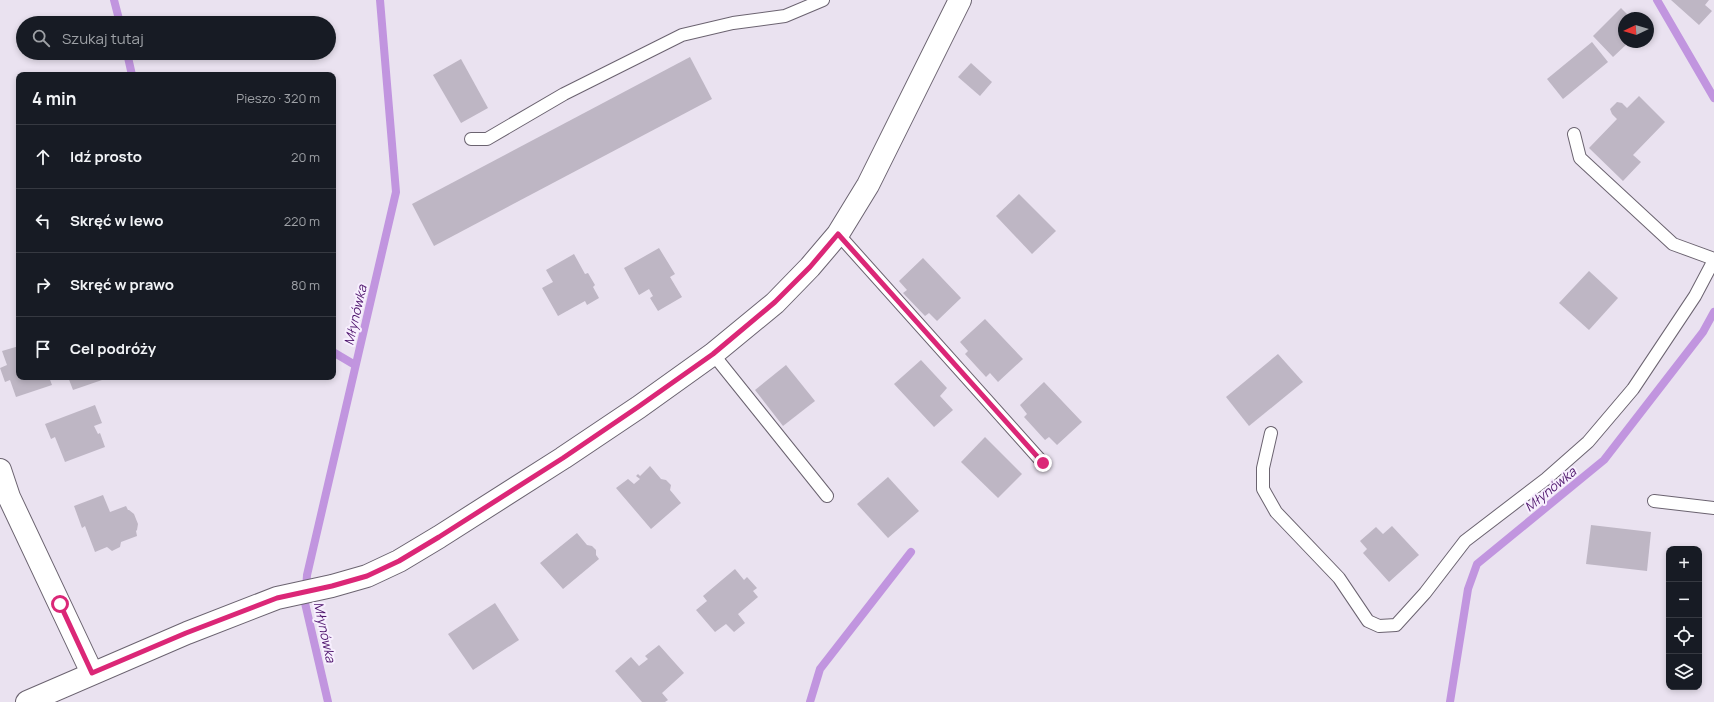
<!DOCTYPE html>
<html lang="pl">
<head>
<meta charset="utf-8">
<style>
  :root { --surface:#171b24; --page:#20242c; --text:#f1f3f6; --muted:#9ea1a6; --line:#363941 }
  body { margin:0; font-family:Manrope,sans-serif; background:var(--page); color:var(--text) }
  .controls { position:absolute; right:12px; bottom:12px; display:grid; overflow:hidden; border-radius:8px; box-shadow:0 2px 6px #0003 }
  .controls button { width:36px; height:36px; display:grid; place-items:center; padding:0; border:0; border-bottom:1px solid var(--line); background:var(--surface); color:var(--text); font:20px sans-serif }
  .compass { position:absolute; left:1618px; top:12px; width:36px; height:36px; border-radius:50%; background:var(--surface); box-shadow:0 2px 6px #0003; rotate:266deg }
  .stop { position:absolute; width:12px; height:12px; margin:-9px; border:3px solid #db2777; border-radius:50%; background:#fff }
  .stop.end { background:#db2777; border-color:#fff; box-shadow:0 1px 4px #0008 }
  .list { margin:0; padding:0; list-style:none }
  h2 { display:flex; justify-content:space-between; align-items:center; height:52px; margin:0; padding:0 16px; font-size:17px }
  h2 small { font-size:13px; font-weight:400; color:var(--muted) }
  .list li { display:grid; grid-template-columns:26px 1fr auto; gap:12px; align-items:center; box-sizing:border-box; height:64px; padding:0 16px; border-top:1px solid var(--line) }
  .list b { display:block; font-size:15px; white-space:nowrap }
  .list em { font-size:13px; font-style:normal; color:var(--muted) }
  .icon { flex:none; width:22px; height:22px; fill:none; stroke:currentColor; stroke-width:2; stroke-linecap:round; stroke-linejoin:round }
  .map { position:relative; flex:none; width:1714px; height:702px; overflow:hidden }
  .search { position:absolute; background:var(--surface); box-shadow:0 2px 6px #0003; left:16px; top:16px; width:320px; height:44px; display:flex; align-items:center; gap:10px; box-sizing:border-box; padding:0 14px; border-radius:22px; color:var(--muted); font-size:15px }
  .panel { position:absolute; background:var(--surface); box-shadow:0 2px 6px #0003; left:16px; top:72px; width:320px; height:308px; border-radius:8px }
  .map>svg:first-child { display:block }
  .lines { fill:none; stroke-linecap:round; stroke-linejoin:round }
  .stream { stroke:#c195df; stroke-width:8 }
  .building { fill:#beb6c4 }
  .service-casing { stroke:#6b6370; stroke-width:14 }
  .minor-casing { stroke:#6b6370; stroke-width:24 }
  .service { stroke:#fff; stroke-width:12 }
  .minor { stroke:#fff; stroke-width:22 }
  .route { stroke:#db2777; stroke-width:5 }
  .labels { text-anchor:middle; stroke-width:4; stroke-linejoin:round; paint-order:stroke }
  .water-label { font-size:13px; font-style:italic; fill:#4e146c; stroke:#f7effe }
</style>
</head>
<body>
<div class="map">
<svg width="1714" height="702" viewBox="0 0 1714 702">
  <rect width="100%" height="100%" fill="#eae2f0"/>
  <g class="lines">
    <g class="stream">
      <polyline points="114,0 120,23"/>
      <polyline points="1657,0 1714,98"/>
      <polyline points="127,53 132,75"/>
      <polyline points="333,352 355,365"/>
      <polyline points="328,702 305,603 307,575 396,192 380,0"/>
      <polyline points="810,702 820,669 911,552"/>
      <polyline points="1450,702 1468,589 1477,564 1604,460 1703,332 1714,312"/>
    </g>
  </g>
  <g class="building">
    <polygon points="1671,0 1709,0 1705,5 1712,11 1699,25"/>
    <polygon points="1621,8 1631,18 1624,18 1624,42 1629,42 1613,57 1593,36"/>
    <polygon points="1592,42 1608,62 1563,99 1547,79"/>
    <polygon points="690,57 712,99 434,246 412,204"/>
    <polygon points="461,59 488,108 461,123 433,75"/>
    <polygon points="971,63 992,82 980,96 958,77"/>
    <polygon points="1639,96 1665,122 1633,155 1641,162 1623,181 1589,148 1617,119 1612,114 1610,109 1617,102 1622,103 1627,108"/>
    <polygon points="1019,194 1056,231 1032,254 996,216"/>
    <polygon points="659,248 675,274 670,277 682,297 658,311 650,298 653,296 649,289 639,295 624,268"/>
    <polygon points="574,254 585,274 588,273 595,285 593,287 599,298 587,305 585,301 558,316 542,288 553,282 546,270"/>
    <polygon points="923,258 961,298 937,321 929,313 925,316 903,293 907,290 899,281"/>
    <polygon points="1589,271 1618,298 1589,330 1559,303"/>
    <polygon points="985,319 1023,359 998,382 990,373 986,377 965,354 968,351 960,342"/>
    <polygon points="19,346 19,377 49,377 52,385 16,397 10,380 5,382 0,368 7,365 2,351"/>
    <polygon points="1278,354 1303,382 1249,426 1226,397"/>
    <polygon points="921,360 947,388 940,396 953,410 934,427 894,384"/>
    <polygon points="786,365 815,401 783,426 755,390"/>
    <polygon points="68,377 101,377 102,380 73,390"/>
    <polygon points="1044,382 1082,422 1057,445 1049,437 1045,440 1024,417 1027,414 1020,405"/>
    <polygon points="95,405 102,423 94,426 98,434 100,433 105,447 65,462 55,437 51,439 45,424"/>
    <polygon points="985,437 1022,474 998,498 961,462"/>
    <polygon points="650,466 661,479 666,480 671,485 670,490 681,503 651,529 616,488 628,479 634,484 640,479 636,476 638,474 640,476"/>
    <polygon points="888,477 919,511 888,538 857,504"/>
    <polygon points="103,495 110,512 126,506 128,510 129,510 134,514 138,524 137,530 136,531 137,536 121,542 120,547 112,551 107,547 95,552 85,526 82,528 74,506"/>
    <polygon points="1591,525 1651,532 1647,571 1586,564"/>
    <polygon points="1392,526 1419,555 1389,582 1363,553 1367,549 1360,541 1376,527 1383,534"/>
    <polygon points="577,533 587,545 592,546 596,550 596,555 599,559 563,589 540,563"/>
    <polygon points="735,569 744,580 747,577 757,588 753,591 758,597 738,614 745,623 734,632 726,624 715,632 696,610 707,601 703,596"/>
    <polygon points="495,603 519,640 473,670 448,634"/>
    <polygon points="659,645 684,673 662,693 668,700 665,702 642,702 615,671 631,657 639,666 648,659 645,656"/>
  </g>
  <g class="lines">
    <defs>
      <g id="service">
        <polyline points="1574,134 1580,158 1673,244 1714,259"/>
        <polyline points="471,139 487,139 564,94 682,35 733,23 785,16 823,0"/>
        <polyline points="838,234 1043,463"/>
        <polyline points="713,354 827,496"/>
        <polyline points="1271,433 1263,468 1263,489 1276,512 1339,578 1368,621 1379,626 1396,625 1425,593 1465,541 1546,479 1588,442 1633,389 1695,296 1714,260"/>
        <polyline points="1654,501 1714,508"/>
      </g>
      <g id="minor">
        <polyline points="0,470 9,497 92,673"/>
        <polyline points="27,702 187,633 277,598 332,586 367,576 399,561 439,537 563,458 639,407 713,354 775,303 810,267 838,234 868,185 960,0"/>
      </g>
    </defs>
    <use href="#service" class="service-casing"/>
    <use href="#minor" class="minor-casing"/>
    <use href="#service" class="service"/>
    <use href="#minor" class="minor"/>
  </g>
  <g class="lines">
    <polyline class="route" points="60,604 92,673 186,633 277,598 332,586 367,576 399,561 439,537 563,458 638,407 713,354 775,302 810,267 838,234 1043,463"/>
  </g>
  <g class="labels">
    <g class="water-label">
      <text transform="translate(355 315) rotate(-77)" y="5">Młynówka</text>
      <text transform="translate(1550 489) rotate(-39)" y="5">Młynówka</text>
      <text transform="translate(325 632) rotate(78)" y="5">Młynówka</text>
    </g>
  </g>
</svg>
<div class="controls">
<button>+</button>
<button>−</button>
<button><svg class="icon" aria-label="locate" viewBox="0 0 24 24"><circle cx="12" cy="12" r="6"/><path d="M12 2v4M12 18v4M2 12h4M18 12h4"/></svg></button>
<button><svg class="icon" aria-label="layers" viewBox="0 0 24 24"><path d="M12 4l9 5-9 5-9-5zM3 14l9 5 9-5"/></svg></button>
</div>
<svg class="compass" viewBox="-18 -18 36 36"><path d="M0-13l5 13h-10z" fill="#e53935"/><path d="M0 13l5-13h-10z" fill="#9ea1a6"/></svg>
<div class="stop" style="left:60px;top:604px"></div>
<div class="stop end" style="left:1043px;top:463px"></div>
<div class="search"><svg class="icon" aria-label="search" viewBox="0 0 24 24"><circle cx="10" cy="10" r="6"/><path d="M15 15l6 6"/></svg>Szukaj tutaj</div>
<section class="panel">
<h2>4 min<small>Pieszo · 320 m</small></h2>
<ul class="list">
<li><svg class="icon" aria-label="ahead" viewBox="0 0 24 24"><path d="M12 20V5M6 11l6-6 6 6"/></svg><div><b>Idź prosto</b></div><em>20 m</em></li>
<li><svg class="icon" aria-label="left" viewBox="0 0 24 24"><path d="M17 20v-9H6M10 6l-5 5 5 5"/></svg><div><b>Skręć w lewo</b></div><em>220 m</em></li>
<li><svg class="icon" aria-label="right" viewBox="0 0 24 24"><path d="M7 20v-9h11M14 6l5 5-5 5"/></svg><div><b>Skręć w prawo</b></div><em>80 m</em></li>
<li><svg class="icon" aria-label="arrive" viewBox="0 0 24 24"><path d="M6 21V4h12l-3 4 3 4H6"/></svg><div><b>Cel podróży</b></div></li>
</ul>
</section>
</div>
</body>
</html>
